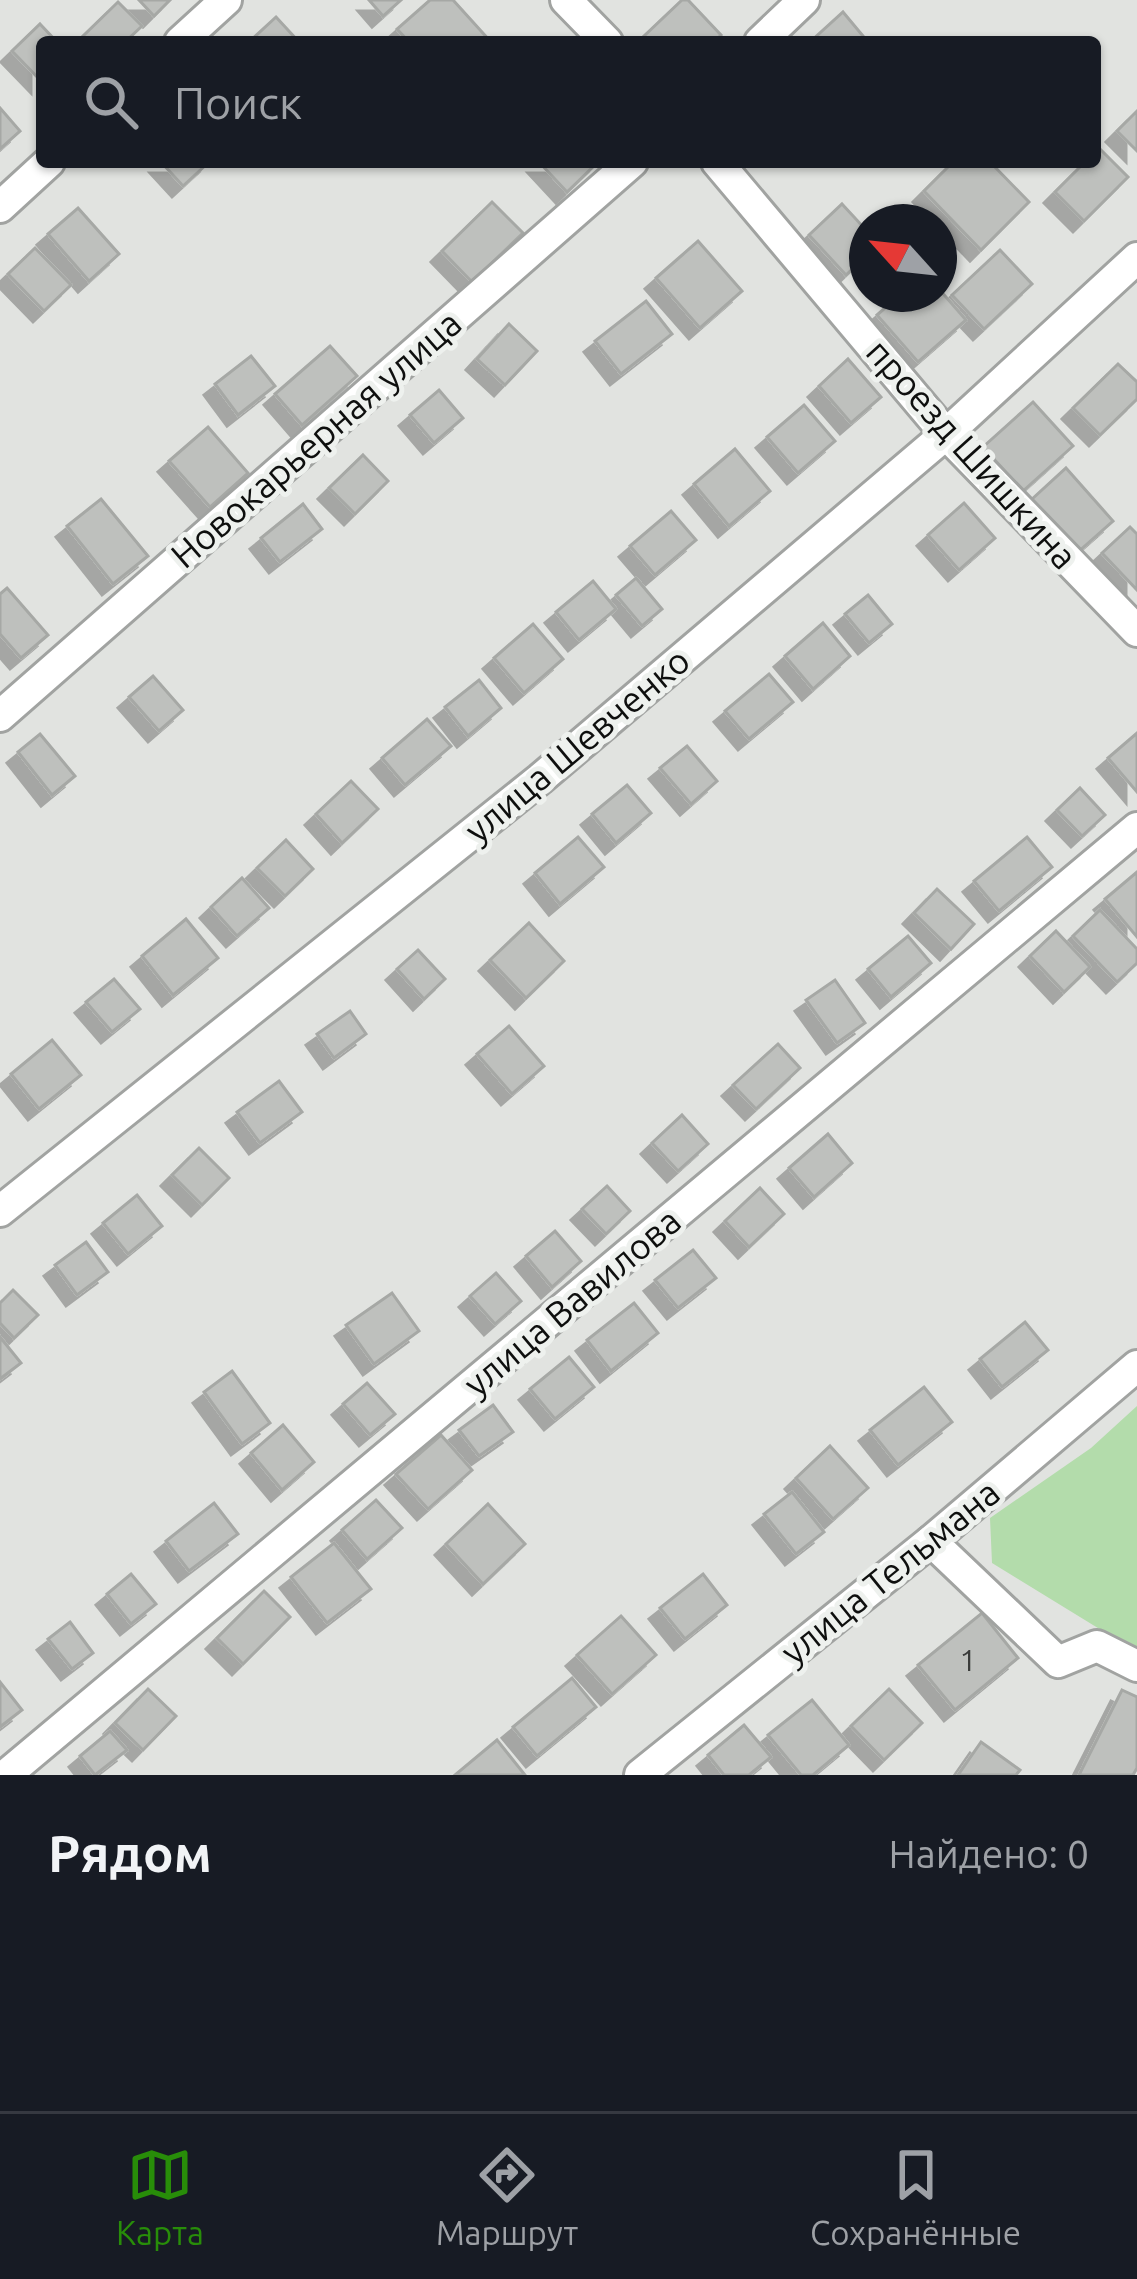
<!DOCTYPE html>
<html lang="ru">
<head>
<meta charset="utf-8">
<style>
  :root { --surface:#171b24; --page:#20242c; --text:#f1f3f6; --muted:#9ea1a6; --line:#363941; --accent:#288d09 }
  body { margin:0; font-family:Ubuntu,sans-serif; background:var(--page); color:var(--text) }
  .compass { position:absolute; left:849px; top:204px; width:108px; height:108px; border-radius:50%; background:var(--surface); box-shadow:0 3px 9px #0004; rotate:297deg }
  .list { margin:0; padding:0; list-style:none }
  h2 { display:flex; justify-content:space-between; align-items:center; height:156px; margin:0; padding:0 48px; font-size:51px }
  h2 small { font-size:39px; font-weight:400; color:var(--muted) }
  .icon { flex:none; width:66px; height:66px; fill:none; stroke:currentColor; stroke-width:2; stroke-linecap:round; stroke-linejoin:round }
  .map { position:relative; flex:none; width:1137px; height:1775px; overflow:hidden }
  .search { position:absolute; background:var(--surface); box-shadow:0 3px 9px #0004; left:36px; right:36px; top:36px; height:132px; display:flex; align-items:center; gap:30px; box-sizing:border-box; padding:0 42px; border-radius:12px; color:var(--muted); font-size:45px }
  .sheet { height:336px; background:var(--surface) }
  nav { display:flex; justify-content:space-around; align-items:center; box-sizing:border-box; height:168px; border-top:3px solid var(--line); background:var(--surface); font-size:33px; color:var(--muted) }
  nav a { display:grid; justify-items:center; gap:6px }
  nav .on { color:var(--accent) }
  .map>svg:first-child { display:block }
  .green { fill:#b3dcab }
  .building { fill:#bec0bd; stroke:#a6a8a5; stroke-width:3; filter:url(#shadow) }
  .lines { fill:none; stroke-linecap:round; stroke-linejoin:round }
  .minor-casing { stroke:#a1a3a1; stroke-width:36 }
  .minor { stroke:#fff; stroke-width:30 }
  .labels { text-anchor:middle; stroke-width:10; stroke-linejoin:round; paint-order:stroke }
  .number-label { font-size:30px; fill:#3a3b3a }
  .street-label { font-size:36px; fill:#0e0f0e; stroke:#eef1ee }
</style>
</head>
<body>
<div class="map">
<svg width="1137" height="1775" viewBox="0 0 1137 1775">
  <defs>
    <filter id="shadow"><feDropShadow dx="-11" dy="11" stdDeviation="0" flood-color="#0004"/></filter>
  </defs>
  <rect width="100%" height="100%" fill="#e1e3e0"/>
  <polygon class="green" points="1137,1406 1137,1652 992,1563 990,1518 1091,1448"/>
  <g class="building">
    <polygon points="139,0 170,0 154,16"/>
    <polygon points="369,0 401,0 383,16"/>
    <polygon points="430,0 453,0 491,42 409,42 397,29"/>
    <polygon points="682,0 688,0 721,35 714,42 648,42 643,37"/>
    <polygon points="118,2 142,26 125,42 85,42 81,38"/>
    <polygon points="843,12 868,42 810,42"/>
    <polygon points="276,17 299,42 249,42"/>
    <polygon points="40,24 57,42 42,42 42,82 12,51"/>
    <polygon points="0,108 20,131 0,149"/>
    <polygon points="1137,111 1137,151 1117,131"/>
    <polygon points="1099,148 1128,177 1084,221 1055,192 1085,162 1095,162"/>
    <polygon points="161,162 209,162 183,186"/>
    <polygon points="539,162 598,162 567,192"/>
    <polygon points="953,162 990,162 1029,202 981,250 924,191"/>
    <polygon points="492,202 523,233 472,282 442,251"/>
    <polygon points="842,204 867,231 867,255 846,275 809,235"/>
    <polygon points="78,208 119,254 89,281 48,234"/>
    <polygon points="698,241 742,291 700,328 656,278"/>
    <polygon points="35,248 71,285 44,311 8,274"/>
    <polygon points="1000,250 1032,284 984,329 952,295"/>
    <polygon points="939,289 966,320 918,362 877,315 901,294 939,294"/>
    <polygon points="646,301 672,334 621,374 595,341"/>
    <polygon points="509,324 537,351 505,385 477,359"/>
    <polygon points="330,346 357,376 302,425 275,394"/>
    <polygon points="251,356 275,386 238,415 215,384"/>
    <polygon points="848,359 881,397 851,423 819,386"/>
    <polygon points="1118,364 1137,382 1137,399 1100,435 1073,408"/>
    <polygon points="439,390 463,418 434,443 410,415"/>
    <polygon points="1033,402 1073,446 1023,491 983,447"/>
    <polygon points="804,405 835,441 798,473 767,437"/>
    <polygon points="208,427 248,473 210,507 169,461"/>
    <polygon points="735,449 770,491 729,526 694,484"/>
    <polygon points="363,455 388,481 355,514 329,488"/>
    <polygon points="1066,468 1113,521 1078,552 1031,500"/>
    <polygon points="101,499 148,556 113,584 67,526"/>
    <polygon points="964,503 995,538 959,570 928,535"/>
    <polygon points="303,504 322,529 280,562 261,538"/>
    <polygon points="671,511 696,540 655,575 630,546"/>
    <polygon points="1130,527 1137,534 1137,590 1102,553"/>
    <polygon points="636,578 662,609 642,626 616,595"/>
    <polygon points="593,581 616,609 579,640 556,612"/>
    <polygon points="7,588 48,635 21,658 0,634 0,594"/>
    <polygon points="868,595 892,624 869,643 845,614"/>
    <polygon points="823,623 850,656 813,689 785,656"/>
    <polygon points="533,624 563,659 524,693 494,658"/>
    <polygon points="769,674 793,702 749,739 725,711"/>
    <polygon points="153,676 183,710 159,731 129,697"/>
    <polygon points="479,680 501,708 468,736 445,707"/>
    <polygon points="427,719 451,746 405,785 382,758"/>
    <polygon points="1137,733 1137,792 1108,758"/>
    <polygon points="40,734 75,776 52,795 18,752"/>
    <polygon points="687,746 717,781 691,804 660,768"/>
    <polygon points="351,781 378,809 342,843 316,814"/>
    <polygon points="627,785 651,813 616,843 592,814"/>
    <polygon points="1080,788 1105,815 1082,836 1057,810"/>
    <polygon points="578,837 604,867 560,904 535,873"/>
    <polygon points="1027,837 1052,867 999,911 974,881"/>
    <polygon points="286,840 313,869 285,896 257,868"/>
    <polygon points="1137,872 1137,937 1105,899"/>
    <polygon points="242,878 269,908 237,936 211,907"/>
    <polygon points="937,889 974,924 951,949 914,913"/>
    <polygon points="1100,910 1137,949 1137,963 1117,982 1073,936"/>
    <polygon points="186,919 218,958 173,995 142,956"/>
    <polygon points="529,923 564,961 526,998 490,960"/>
    <polygon points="1056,931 1090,967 1064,992 1030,956"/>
    <polygon points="908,936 931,963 891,997 868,969"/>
    <polygon points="418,950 445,979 424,999 397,969"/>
    <polygon points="114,979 140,1009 112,1032 86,1002"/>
    <polygon points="835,980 865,1023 837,1043 806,1000"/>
    <polygon points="350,1011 366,1034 334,1058 317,1034"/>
    <polygon points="509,1026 544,1066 512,1094 477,1054"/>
    <polygon points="52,1040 81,1075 39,1109 11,1074"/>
    <polygon points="778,1044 800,1068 756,1109 733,1085"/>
    <polygon points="279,1081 302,1112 260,1143 237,1112"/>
    <polygon points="682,1115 708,1144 678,1171 652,1143"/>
    <polygon points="828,1134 852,1163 814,1197 789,1168"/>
    <polygon points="199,1148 229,1178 202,1205 172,1175"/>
    <polygon points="607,1186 630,1211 606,1234 582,1209"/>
    <polygon points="760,1188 784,1214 749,1247 725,1221"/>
    <polygon points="137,1195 162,1226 128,1254 103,1223"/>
    <polygon points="555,1231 581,1261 552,1287 526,1256"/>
    <polygon points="86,1242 108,1272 77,1295 55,1265"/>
    <polygon points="693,1250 716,1278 678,1308 655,1280"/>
    <polygon points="496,1273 521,1301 495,1324 470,1296"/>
    <polygon points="13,1290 38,1315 14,1338 0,1323 0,1303"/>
    <polygon points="392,1293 419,1331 374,1364 346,1325"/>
    <polygon points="634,1303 658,1333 611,1371 587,1340"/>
    <polygon points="1025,1322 1048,1350 1002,1387 980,1359"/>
    <polygon points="0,1337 21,1363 0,1379"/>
    <polygon points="569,1357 594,1387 555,1419 530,1389"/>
    <polygon points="232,1371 270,1423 242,1444 204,1392"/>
    <polygon points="367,1383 395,1414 370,1435 343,1404"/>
    <polygon points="924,1387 952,1422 898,1465 870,1430"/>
    <polygon points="493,1405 513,1432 479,1456 459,1430"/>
    <polygon points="283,1425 314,1462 282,1490 251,1453"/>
    <polygon points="441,1435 472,1470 428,1509 396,1474"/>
    <polygon points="830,1446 868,1488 833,1519 796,1478"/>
    <polygon points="792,1492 824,1532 796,1554 764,1514"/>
    <polygon points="376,1500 402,1528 367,1559 342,1530"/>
    <polygon points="214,1503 238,1534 189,1571 166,1541"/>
    <polygon points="488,1504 525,1544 483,1584 446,1544"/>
    <polygon points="334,1543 371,1589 327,1623 291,1577"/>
    <polygon points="131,1574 156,1604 131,1624 107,1594"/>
    <polygon points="703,1574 727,1605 685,1639 660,1608"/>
    <polygon points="264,1591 290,1617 243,1664 217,1638"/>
    <polygon points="982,1613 1018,1658 955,1710 918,1665"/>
    <polygon points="621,1616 656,1655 612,1694 577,1655"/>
    <polygon points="70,1622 93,1653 72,1669 48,1639"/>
    <polygon points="572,1678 596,1707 537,1756 513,1727"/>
    <polygon points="0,1682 22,1710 0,1727"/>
    <polygon points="148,1689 176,1716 143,1750 115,1723"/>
    <polygon points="889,1689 922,1723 884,1760 851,1726"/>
    <polygon points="1122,1690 1137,1697 1137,1768 1133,1775 1079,1775"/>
    <polygon points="812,1700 849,1745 813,1775 801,1775 768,1735"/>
    <polygon points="744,1725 771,1757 749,1775 724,1775 708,1755"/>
    <polygon points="110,1731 127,1750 95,1775 80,1756"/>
    <polygon points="497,1740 525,1775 455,1775"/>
    <polygon points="981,1742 1020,1770 1016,1775 958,1775"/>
  </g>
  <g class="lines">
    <defs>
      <g id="minor">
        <polyline points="566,0 607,42"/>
        <polyline points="180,42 226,0"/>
        <polyline points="760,42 804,0"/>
        <polyline points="717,162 946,434 1137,631"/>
        <polyline points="0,207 49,162"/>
        <polyline points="0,716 632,162"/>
        <polyline points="0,1211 540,779 946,434 1137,258"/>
        <polyline points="931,1541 1058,1662 1097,1646 1137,1666"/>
        <polyline points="6,1775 1137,828"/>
        <polyline points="640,1775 931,1541 1137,1366"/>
      </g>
    </defs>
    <use href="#minor" class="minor-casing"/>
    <use href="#minor" class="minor"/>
  </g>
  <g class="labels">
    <g class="number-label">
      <text x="968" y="1671">1</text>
    </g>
    <g class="street-label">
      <text transform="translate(316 439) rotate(-41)" y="13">Новокарьерная улица</text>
      <text transform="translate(972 454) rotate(48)" y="13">проезд Шишкина</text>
      <text transform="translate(577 745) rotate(-40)" y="13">улица Шевченко</text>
      <text transform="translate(572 1302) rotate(-40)" y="13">улица Вавилова</text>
      <text transform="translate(890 1572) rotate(-39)" y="13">улица Тельмана</text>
    </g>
  </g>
</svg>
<svg class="compass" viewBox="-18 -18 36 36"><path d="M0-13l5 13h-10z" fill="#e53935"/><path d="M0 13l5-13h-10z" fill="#9ea1a6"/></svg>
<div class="search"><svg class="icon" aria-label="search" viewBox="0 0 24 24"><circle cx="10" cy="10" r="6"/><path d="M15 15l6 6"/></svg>Поиск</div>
</div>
<section class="sheet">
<h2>Рядом<small>Найдено: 0</small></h2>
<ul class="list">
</ul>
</section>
<nav>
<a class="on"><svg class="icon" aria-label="map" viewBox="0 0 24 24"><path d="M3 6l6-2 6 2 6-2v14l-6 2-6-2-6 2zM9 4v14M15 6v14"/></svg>Карта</a>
<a><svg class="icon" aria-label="directions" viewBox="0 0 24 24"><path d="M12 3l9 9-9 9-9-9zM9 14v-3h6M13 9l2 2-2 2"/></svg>Маршрут</a>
<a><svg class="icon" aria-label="saved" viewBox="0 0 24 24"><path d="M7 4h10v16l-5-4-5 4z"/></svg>Сохранённые</a>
</nav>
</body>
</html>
